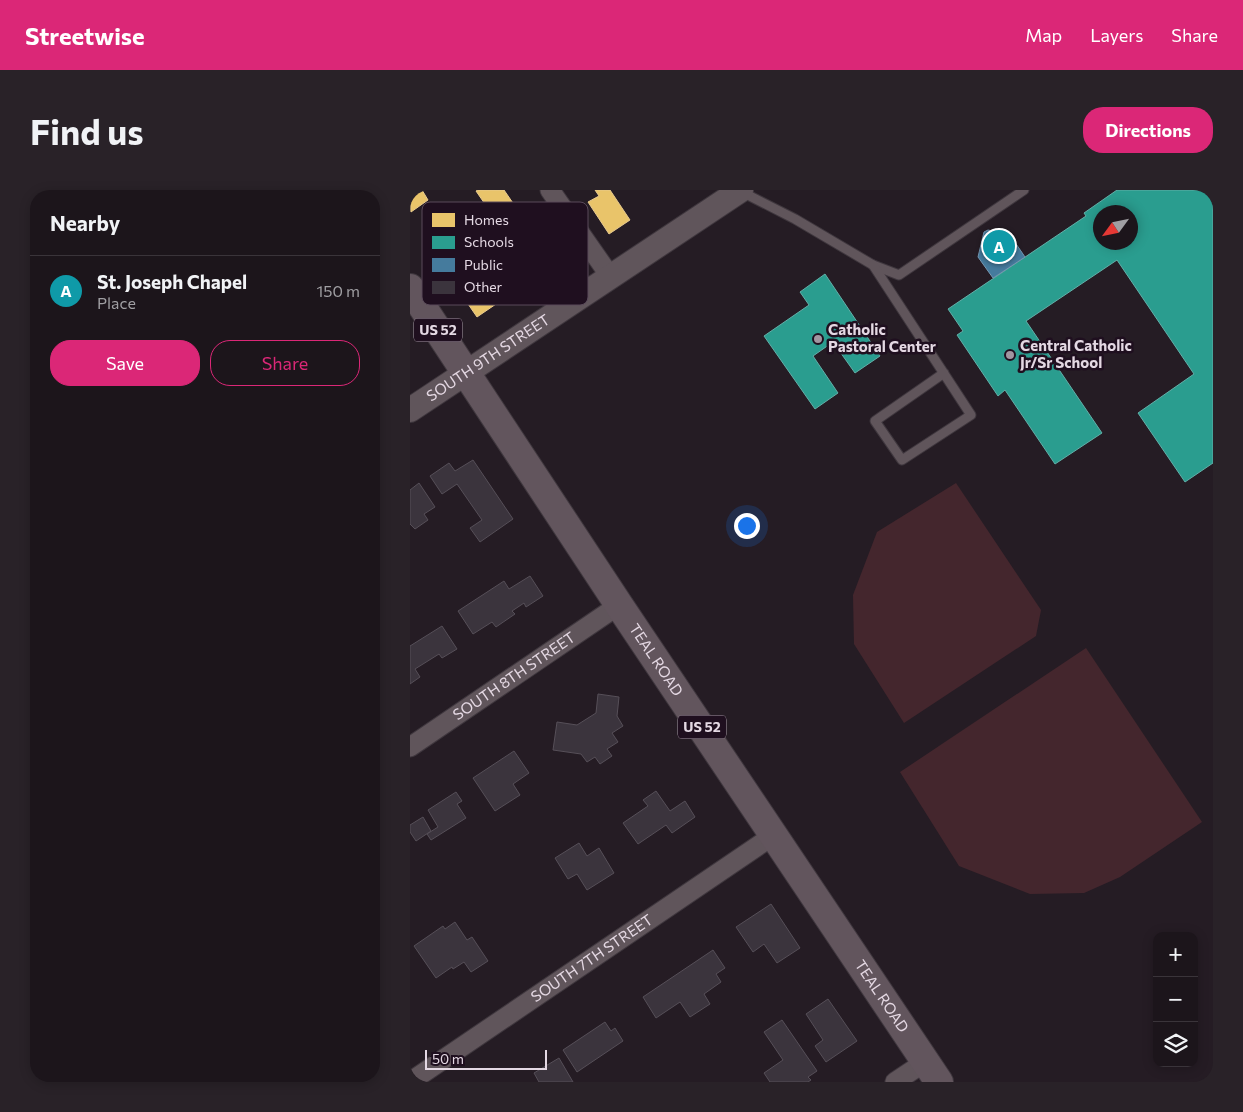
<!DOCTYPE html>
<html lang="en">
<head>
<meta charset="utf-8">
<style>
  :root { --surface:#1c151b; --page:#292228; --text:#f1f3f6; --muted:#a09fa3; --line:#3a343a; --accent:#db2777 }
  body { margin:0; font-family:Commissioner,sans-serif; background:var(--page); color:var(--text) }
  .controls { position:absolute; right:15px; bottom:15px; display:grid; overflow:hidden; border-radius:10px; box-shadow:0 2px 12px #0003 }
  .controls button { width:45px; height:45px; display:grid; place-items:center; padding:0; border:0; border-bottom:1px solid var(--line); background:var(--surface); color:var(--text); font:25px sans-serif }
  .compass { position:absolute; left:683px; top:15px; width:45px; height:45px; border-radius:50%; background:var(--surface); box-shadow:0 2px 12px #0003; rotate:237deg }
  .scale { position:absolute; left:15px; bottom:12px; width:122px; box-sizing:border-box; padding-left:5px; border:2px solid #e4d8e3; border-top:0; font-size:14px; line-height:18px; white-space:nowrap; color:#e4d8e3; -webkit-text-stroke:4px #1f0f1f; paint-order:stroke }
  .you { position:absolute; left:336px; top:335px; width:18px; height:18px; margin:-12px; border:4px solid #fff; border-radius:50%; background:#1a73e8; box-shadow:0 0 0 8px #1a73e833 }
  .badge { display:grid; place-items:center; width:32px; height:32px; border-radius:50%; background:var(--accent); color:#fff; font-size:16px; font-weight:700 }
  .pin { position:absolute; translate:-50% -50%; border:2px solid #fff; box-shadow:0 1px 5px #0006 }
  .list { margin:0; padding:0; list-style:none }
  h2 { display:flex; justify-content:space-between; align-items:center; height:65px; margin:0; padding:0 20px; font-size:21px }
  h2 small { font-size:16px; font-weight:400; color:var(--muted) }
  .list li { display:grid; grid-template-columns:32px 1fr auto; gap:15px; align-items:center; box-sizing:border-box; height:70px; padding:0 20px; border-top:1px solid var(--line) }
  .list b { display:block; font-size:19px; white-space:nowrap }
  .list p { margin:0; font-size:16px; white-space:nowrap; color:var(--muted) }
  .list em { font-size:16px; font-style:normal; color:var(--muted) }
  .actions { display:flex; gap:10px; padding:15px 20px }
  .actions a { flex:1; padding:11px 0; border:1px solid var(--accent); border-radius:20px; text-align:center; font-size:18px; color:var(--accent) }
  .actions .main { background:var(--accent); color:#fff }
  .icon { flex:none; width:28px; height:28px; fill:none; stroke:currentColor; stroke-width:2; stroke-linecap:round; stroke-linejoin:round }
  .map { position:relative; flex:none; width:803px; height:892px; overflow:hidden; border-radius:20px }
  header { display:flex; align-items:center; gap:30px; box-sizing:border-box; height:70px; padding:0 25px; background:var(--accent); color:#fff }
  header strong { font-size:24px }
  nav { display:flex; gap:28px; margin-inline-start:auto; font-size:18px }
  .intro { display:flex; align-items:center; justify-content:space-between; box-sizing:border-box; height:120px; padding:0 30px }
  h1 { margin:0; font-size:35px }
  .button { padding:12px 22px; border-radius:20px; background:var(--accent); color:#fff; font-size:18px; font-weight:700 }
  main { display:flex; gap:30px; padding:0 30px }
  aside { flex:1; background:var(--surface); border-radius:20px; box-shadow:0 2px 12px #0003 }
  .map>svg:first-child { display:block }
  .green { fill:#44262d }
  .homes { fill:#e9c46a; stroke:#e8ca8e }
  .schools { fill:#2a9d8f; stroke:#62afa8; fill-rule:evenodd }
  .public { fill:#457b9d; stroke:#7597b2 }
  .building { fill:#3b343d; stroke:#564f58 }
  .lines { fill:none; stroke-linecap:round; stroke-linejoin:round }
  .service-casing { stroke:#3f373e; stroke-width:11 }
  .minor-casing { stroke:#3f373e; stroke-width:21 }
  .tertiary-casing { stroke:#3f373e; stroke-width:26 }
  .primary-casing { stroke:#3f373e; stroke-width:30 }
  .service { stroke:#60555b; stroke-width:9 }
  .minor { stroke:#60555b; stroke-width:19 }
  .tertiary { stroke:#60555b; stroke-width:24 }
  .primary { stroke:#62555d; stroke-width:28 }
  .poi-dot { fill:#a196a0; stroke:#1f0f1f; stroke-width:2 }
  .labels { text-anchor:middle; stroke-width:5; stroke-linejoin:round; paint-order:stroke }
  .shield { fill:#1f0f1f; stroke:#a99ca8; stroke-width:1 }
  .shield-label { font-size:14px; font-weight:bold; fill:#e4d8e3 }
  .poi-label { font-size:15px; font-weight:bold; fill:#e4d8e3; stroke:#1f0f1f; text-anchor:start }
  .street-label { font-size:15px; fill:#e4d8e3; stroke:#1f0f1f }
  .key { fill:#1f0f1f; stroke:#5a4b5a; stroke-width:1 }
  .key-label { font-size:14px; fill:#e4d8e3 }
</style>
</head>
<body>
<header>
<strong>Streetwise</strong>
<nav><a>Map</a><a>Layers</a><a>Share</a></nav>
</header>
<div class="intro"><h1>Find us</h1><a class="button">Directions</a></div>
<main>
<aside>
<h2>Nearby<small></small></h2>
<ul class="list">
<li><span class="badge" style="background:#0f9aa8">A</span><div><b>St. Joseph Chapel</b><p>Place</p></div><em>150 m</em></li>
</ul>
<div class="actions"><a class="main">Save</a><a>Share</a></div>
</aside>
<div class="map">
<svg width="803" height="892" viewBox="0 0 803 892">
  <rect width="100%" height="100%" fill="#251c24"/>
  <g class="green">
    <polygon points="546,293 631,420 626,446 494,533 444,454 443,405 467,342"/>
    <polygon points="676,458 792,632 710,687 674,703 620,704 549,676 490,582"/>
  </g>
  <g class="homes">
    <polygon points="0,0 12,0 18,10 1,22"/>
    <polygon points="68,0 94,0 107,19 88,33 66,1"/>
    <polygon points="185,0 200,0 220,30 199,44 178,12 189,6"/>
    <polygon points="70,63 81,80 71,86 89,112 67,127 47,98 56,92 47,79"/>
  </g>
  <g class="schools">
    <path d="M 707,0 L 803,0 L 803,273 L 775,292 L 728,223 L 784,184 L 707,70 L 616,131 L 692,243 L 645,274 L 595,200 L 588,206 L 547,145 L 553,141 L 538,119 L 676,26 L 674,23 ZM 690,22 L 720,22 L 720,52 L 690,52 Z"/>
    <polygon points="415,84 470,166 445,183 423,152 403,166 428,203 405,219 354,146 399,115 390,102"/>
  </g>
  <polygon class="public" points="578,40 600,45 615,67 583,88 568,67 574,42"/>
  <g class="building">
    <polygon points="63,270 103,329 70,352 60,338 72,330 47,294 32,304 20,286 39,273 45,281"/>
    <polygon points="9,293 25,317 14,324 18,330 5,339 0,334 0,300"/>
    <polygon points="120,386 133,406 116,417 114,413 102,421 105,424 86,437 82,432 63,444 48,421 94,391 99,399"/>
    <polygon points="32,436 47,459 32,468 29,464 5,479 10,487 0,494 0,456"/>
    <polygon points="188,504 209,507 207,526 213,536 202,543 208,552 197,559 202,566 190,574 185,567 177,572 171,564 143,560 147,532 167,535 186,523"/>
    <polygon points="104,561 119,583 103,594 110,605 85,621 63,588"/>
    <polygon points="246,601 260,621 275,611 285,627 262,643 256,635 228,654 213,633 238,616 233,610"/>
    <polygon points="46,602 52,611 47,614 56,628 21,650 17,644 28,637 18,620"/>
    <polygon points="13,627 21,641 6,651 0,642 0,635"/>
    <polygon points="169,653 177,666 189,658 204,683 177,700 167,684 158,689 145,668"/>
    <polygon points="361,714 390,758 367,773 354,754 343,762 326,737"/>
    <polygon points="45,732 57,750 62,747 78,771 61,782 54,772 43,779 42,777 26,788 4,756 33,736 35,739"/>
    <polygon points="303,760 315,778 306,784 311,792 294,804 300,814 280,827 270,812 246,828 233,807"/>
    <polygon points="418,809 447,851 416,872 405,856 413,850 396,824"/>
    <polygon points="372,830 407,881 398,887 401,890 398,892 360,892 354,883 373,870 354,842"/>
    <polygon points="195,832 201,841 205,838 213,851 167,882 153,860"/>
    <polygon points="149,868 163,892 129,892 124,883"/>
  </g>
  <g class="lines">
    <defs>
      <g id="service">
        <polyline points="330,1 385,29 463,75 489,85 614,0"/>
        <polyline points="463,75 561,225 492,270 465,231 534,183"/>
      </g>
      <g id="minor">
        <polyline points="140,0 200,86"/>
        <path id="s1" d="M 0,557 L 209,415"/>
        <path id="s2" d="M 0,892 L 364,645"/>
        <polyline points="485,892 515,872"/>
      </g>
      <g id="tertiary">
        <path id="s3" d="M 0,220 L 331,0"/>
      </g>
      <g id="primary">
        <path id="s4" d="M 0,98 L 209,415 L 529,892"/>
      </g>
    </defs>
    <use href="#service" class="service-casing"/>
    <use href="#minor" class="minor-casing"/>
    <use href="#tertiary" class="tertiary-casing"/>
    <use href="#primary" class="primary-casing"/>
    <use href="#service" class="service"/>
    <use href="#minor" class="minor"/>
    <use href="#tertiary" class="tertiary"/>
    <use href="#primary" class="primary"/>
  </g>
  <g class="poi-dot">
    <circle cx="408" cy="149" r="5"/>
    <circle cx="600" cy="165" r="5"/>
  </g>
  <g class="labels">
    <g class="shield">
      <rect x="4" y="128.5" width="48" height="23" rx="4"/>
      <rect x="268" y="525.5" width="48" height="23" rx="4"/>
    </g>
    <g class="shield-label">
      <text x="28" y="145">US 52</text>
      <text x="292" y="542">US 52</text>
    </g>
    <g class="poi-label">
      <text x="418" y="145">Catholic<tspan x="418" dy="17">Pastoral Center</tspan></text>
      <text x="610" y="161">Central Catholic<tspan x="610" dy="17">Jr/Sr School</tspan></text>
    </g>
    <g class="street-label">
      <text dy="5" stroke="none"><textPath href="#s3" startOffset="94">SOUTH 9TH STREET</textPath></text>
      <text dy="5" stroke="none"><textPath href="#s4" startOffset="446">TEAL ROAD</textPath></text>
      <text dy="5" stroke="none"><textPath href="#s1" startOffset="126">SOUTH 8TH STREET</textPath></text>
      <text dy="5" stroke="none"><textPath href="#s2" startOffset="220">SOUTH 7TH STREET</textPath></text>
      <text dy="5" stroke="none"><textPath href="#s4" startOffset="851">TEAL ROAD</textPath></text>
    </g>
  </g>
  <rect x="12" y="12" width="166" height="103" rx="8" class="key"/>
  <rect x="22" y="23" width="23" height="14" fill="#e9c46a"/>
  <rect x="22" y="46" width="23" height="13" fill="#2a9d8f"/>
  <rect x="22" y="68" width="23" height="14" fill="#457b9d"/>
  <rect x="22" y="91" width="23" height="13" fill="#3b343d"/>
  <g class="key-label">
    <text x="54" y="35">Homes</text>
    <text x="54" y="57">Schools</text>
    <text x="54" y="80">Public</text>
    <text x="54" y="102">Other</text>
  </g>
</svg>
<div class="controls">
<button>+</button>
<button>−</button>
<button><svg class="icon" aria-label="layers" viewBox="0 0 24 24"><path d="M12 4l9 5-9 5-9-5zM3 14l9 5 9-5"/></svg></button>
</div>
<svg class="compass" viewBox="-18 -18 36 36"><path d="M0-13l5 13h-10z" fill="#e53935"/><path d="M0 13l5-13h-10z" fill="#a09fa3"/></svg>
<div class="scale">50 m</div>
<div class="you"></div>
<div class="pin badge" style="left:589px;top:56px;background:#0f9aa8">A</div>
</div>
</main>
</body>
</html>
